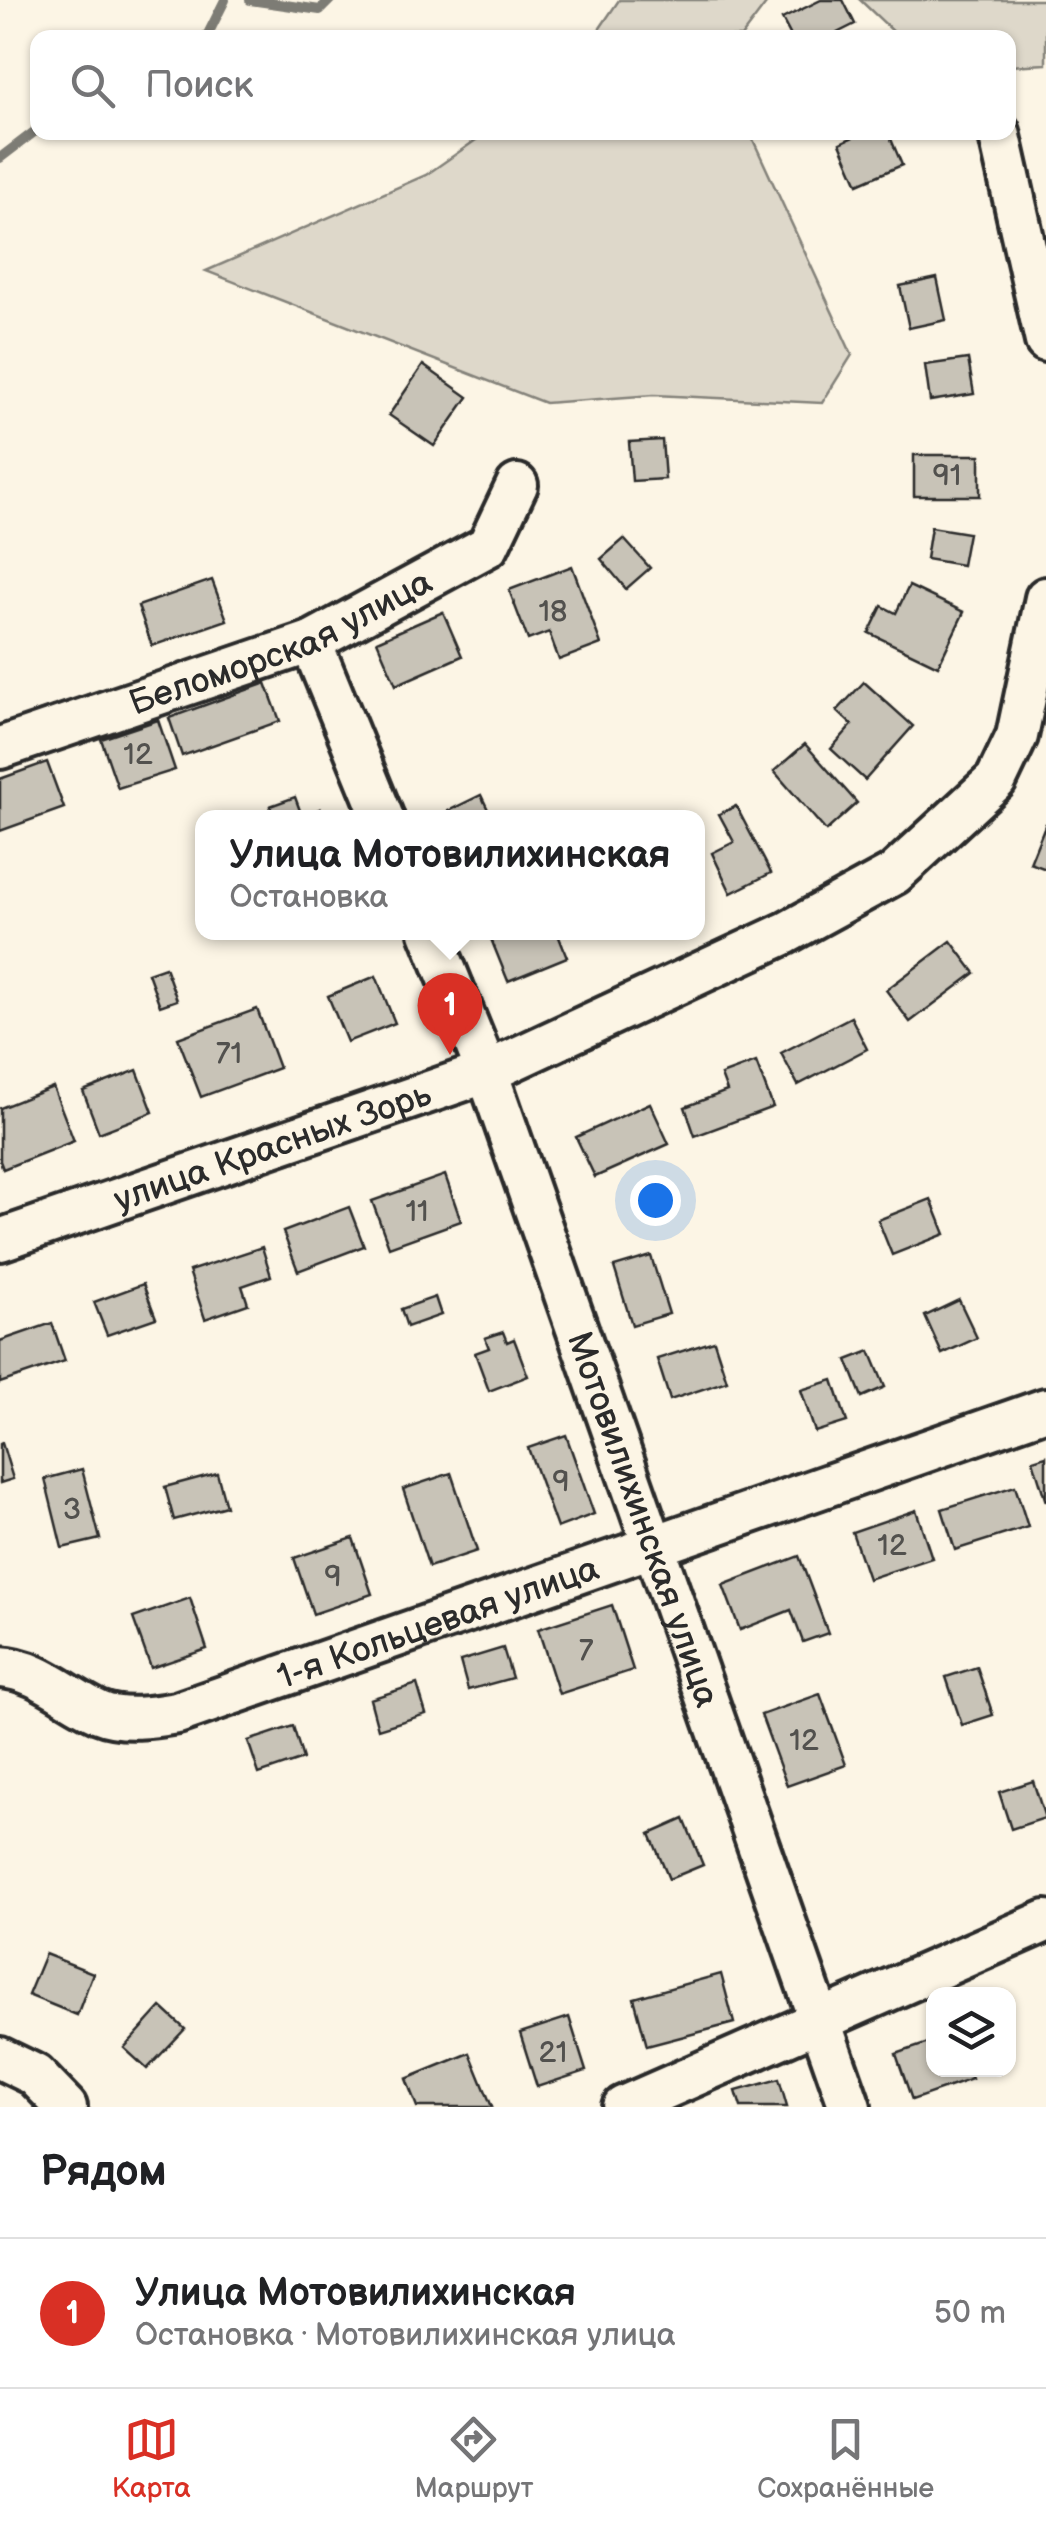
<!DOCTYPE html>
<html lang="ru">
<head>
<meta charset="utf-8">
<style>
  :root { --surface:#fff; --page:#f6f6f6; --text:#202124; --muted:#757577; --line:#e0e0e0; --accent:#d93025 }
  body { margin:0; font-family:"Balsamiq Sans",sans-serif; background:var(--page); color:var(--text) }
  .controls { position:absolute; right:30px; bottom:30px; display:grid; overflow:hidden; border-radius:20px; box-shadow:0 2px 8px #0004 }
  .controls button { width:90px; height:90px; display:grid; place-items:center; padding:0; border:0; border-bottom:2px solid var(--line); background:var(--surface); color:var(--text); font:50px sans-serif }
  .you { position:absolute; left:655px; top:1200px; width:35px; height:35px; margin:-25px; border:8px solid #fff; border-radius:50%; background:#1a73e8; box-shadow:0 0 0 15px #1a73e833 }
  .badge { display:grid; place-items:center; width:65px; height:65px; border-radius:50%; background:var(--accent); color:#fff; font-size:32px; font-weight:700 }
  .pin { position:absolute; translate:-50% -82px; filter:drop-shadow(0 2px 5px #0008) }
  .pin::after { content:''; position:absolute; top:52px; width:35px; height:30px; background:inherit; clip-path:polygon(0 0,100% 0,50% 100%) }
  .popup { position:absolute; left:195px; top:810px; width:510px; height:130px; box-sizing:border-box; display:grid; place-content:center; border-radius:20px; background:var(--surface); filter:drop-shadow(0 2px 8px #0005); font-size:32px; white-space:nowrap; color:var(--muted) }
  .popup b { font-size:38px; color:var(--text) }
  .popup::after { content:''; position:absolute; left:50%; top:100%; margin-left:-20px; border:20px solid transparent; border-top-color:var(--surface) }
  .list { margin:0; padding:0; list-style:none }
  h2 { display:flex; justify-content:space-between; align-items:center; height:130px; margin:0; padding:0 40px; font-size:42px }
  h2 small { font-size:32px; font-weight:400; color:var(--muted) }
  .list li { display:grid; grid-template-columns:65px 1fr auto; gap:30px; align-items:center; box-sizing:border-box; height:150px; padding:0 40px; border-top:2px solid var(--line) }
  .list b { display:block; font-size:38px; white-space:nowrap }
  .list p { margin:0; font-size:32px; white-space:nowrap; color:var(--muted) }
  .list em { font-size:32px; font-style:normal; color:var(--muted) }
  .icon { flex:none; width:55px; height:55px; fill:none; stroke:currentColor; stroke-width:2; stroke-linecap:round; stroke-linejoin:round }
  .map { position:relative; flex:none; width:1046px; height:2107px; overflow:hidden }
  .search { position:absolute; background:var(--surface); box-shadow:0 2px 8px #0004; left:30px; right:30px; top:30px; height:110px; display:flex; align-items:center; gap:25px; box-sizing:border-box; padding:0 35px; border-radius:20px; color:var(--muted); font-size:38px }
  .sheet { height:280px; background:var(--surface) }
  nav { display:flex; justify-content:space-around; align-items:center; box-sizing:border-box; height:140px; border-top:2px solid var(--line); background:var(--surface); font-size:28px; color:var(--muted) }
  nav a { display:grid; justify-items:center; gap:5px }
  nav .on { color:var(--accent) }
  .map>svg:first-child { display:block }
  .green { fill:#ded8ca; stroke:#84827a; stroke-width:2.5 }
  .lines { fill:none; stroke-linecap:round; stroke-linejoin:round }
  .stream { stroke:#7d7b74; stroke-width:10 }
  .building { fill:#c8c3b7; stroke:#2b2b2b; stroke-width:2.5 }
  .street-casing { stroke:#2b2b2b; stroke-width:48 }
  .street { stroke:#fcf5e5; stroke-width:40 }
  .labels { text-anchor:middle; stroke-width:10; stroke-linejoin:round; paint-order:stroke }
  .number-label { font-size:30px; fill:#52514e }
  .street-label { font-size:35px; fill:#2b2b2b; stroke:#fcf5e5 }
</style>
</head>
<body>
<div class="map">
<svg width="1046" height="2107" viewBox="0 0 1046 2107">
  <rect width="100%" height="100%" fill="#fcf5e5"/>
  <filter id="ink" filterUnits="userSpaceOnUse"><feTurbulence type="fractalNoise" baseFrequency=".01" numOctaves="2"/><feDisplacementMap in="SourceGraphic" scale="20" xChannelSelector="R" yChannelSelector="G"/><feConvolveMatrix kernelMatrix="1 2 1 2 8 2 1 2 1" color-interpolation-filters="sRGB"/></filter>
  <g filter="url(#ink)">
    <g class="green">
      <polygon points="619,0 769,0 741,37 594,37"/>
      <polygon points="860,0 1046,0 1046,64 1009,66 1008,38 899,37"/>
      <polygon points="486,133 750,133 852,355 822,403 654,395 545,403 206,271 426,175"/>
    </g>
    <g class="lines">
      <g class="stream">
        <polyline points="250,0 320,10 330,0"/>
        <polyline points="206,38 225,0"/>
        <polyline points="0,158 38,129"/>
      </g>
    </g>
    <g class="building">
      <polygon points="821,0 843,0 855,24 827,38 792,38 782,19"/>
      <polygon points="864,132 888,132 902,165 858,184 840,143"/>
      <polygon points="937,278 946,320 909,328 900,286"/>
      <polygon points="968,359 974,394 930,401 925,365"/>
      <polygon points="423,365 468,397 434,446 389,415"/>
      <polygon points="662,440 665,479 632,481 629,442"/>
      <rect x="914" y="455" width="66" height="41"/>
      <polygon points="931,527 968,533 962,565 926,559"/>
      <polygon points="624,539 650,568 626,589 601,559"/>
      <polygon points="572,566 601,644 559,660 549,632 528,640 509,590"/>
      <polygon points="212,580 227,620 152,646 138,606"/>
      <polygon points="909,586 964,612 938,666 869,633 882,606 896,613"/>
      <polygon points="443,612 462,656 396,685 377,641"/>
      <polygon points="864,682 913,726 865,780 831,749 852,725 837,711"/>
      <polygon points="266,683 280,721 182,756 169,718"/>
      <polygon points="158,720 175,770 118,788 101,739"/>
      <polygon points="805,744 857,803 826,831 774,771"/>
      <polygon points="47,762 64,808 0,831 0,779"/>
      <polygon points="481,795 492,818 451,818 448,811"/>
      <polygon points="295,797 302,816 320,809 323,818 274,818 270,806"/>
      <polygon points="736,806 771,873 731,893 712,853 734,842 719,814"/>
      <polygon points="1046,823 1046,869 1030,863"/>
      <polygon points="492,932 557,932 567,957 508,981 489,934"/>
      <polygon points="951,941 975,973 910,1022 886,990"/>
      <polygon points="165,967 177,1000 160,1006 148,973"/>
      <polygon points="376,976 395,1023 347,1042 328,996"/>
      <polygon points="257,1009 279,1068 201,1097 178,1038"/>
      <polygon points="851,1017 867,1049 798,1085 781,1053"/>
      <polygon points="756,1062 773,1107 695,1136 685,1107 727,1091 721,1075"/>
      <polygon points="137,1070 153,1112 99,1133 83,1091"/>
      <polygon points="53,1087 74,1141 3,1169 0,1161 0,1108"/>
      <polygon points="650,1103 669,1144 595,1177 576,1137"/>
      <polygon points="445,1175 461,1221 389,1247 372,1201"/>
      <polygon points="931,1199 945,1234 892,1255 878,1220"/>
      <polygon points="349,1207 364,1246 298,1271 283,1232"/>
      <polygon points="262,1247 271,1276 242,1286 248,1304 205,1319 189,1271"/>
      <polygon points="651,1256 669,1314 632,1325 614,1267"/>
      <polygon points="143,1284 156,1318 107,1335 94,1302"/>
      <polygon points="435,1297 441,1315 407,1327 401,1309"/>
      <polygon points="959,1300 977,1338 942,1354 925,1316"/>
      <polygon points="52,1323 65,1361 0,1383 0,1341"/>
      <polygon points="503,1332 507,1342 514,1339 528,1376 489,1391 475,1353 489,1348 485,1338"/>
      <polygon points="714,1341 727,1381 670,1400 657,1359"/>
      <polygon points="870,1351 885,1387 862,1397 847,1360"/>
      <polygon points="833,1380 847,1422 815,1432 801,1390"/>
      <polygon points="566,1435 594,1514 557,1528 528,1448"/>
      <polygon points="2,1443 13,1479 0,1483 0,1444"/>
      <polygon points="1046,1456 1046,1502 1033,1460"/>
      <polygon points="82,1469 100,1539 62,1548 45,1479"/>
      <polygon points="217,1473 226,1506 174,1520 165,1487"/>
      <polygon points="451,1473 477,1551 429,1567 403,1489"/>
      <polygon points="1015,1486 1028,1527 955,1550 942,1509"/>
      <polygon points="916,1510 932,1558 868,1579 852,1532"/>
      <polygon points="353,1538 372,1594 313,1614 294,1558"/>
      <polygon points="799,1556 828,1633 803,1642 791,1610 740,1630 723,1585"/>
      <polygon points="190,1598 207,1649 151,1668 133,1618"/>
      <polygon points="612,1605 633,1670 559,1694 538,1629"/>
      <polygon points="503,1648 512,1678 468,1690 460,1661"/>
      <polygon points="977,1667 993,1715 962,1725 946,1677"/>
      <polygon points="417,1684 426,1714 378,1729 370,1699"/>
      <polygon points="820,1694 846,1765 787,1786 761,1715"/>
      <polygon points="293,1726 303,1759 259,1774 248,1741"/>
      <polygon points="1033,1781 1045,1818 1011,1829 999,1792"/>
      <polygon points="684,1819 703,1865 669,1879 650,1834"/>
      <polygon points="45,1954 93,1973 77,2015 28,1995"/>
      <polygon points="721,1974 734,2023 647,2046 634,1998"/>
      <polygon points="161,2007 185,2029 147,2069 124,2048"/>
      <polygon points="569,2017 586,2071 537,2087 520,2033"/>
      <polygon points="934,2041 934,2070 969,2070 972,2079 912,2100 896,2054"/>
      <polygon points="470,2053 492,2107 417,2107 406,2079"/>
      <polygon points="779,2079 787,2107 741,2107 736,2091"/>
    </g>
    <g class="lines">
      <defs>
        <g id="street">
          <polyline points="999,132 1046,341"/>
          <polyline points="311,642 383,818"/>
          <path id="s1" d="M 0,748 L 311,642 L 488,546 L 517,485"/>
          <path id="s2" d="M 430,932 L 487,1072 L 850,2107"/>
          <path id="s3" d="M 0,1240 L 487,1072 L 786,933 L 894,874 L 996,780 L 1017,736 L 1046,598"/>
          <path id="s4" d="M 0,1667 C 38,1669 66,1697 99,1712 C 123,1722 153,1717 177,1713 L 1046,1409"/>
          <polyline points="0,2058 35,2075 66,2107"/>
          <polyline points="623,2107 1046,1921"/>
        </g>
      </defs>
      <use href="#street" class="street-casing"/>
      <use href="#street" class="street"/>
    </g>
  </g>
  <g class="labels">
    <g class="number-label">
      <text x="947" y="485">91</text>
      <text x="553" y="621">18</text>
      <text x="138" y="764">12</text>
      <text x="229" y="1063">71</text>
      <text x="417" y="1221">11</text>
      <text x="561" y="1491">9</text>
      <text x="72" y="1519">3</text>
      <text x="892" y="1555">12</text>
      <text x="333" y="1586">9</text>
      <text x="586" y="1660">7</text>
      <text x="804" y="1750">12</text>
      <text x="553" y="2062">21</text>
    </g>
    <g class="street-label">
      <text dy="12" stroke="none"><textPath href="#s1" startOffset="300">Беломорская улица</textPath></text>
      <text dy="12" stroke="none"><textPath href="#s3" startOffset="288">улица Красных Зорь</textPath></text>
      <text dy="12" stroke="none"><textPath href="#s2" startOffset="625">Мотовилихинская улица</textPath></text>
      <text dy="12" stroke="none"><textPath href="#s4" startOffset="465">1-я Кольцевая улица</textPath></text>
    </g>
  </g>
</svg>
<div class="controls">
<button><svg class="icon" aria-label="layers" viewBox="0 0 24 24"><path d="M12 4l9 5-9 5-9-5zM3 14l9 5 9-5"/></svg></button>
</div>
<div class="you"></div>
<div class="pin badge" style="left:450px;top:1055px">1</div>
<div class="popup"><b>Улица Мотовилихинская</b>Остановка</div>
<div class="search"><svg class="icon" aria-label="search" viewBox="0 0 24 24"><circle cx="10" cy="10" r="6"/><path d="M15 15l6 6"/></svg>Поиск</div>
</div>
<section class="sheet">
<h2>Рядом<small></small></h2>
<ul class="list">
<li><span class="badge">1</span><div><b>Улица Мотовилихинская</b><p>Остановка · Мотовилихинская улица</p></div><em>50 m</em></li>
</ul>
</section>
<nav>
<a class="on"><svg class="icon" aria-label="map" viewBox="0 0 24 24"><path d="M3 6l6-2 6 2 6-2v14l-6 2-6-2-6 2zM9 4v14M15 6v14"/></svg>Карта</a>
<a><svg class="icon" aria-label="directions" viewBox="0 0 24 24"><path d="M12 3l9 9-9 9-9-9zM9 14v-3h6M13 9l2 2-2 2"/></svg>Маршрут</a>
<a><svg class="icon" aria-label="saved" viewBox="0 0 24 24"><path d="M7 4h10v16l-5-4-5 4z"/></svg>Сохранённые</a>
</nav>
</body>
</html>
